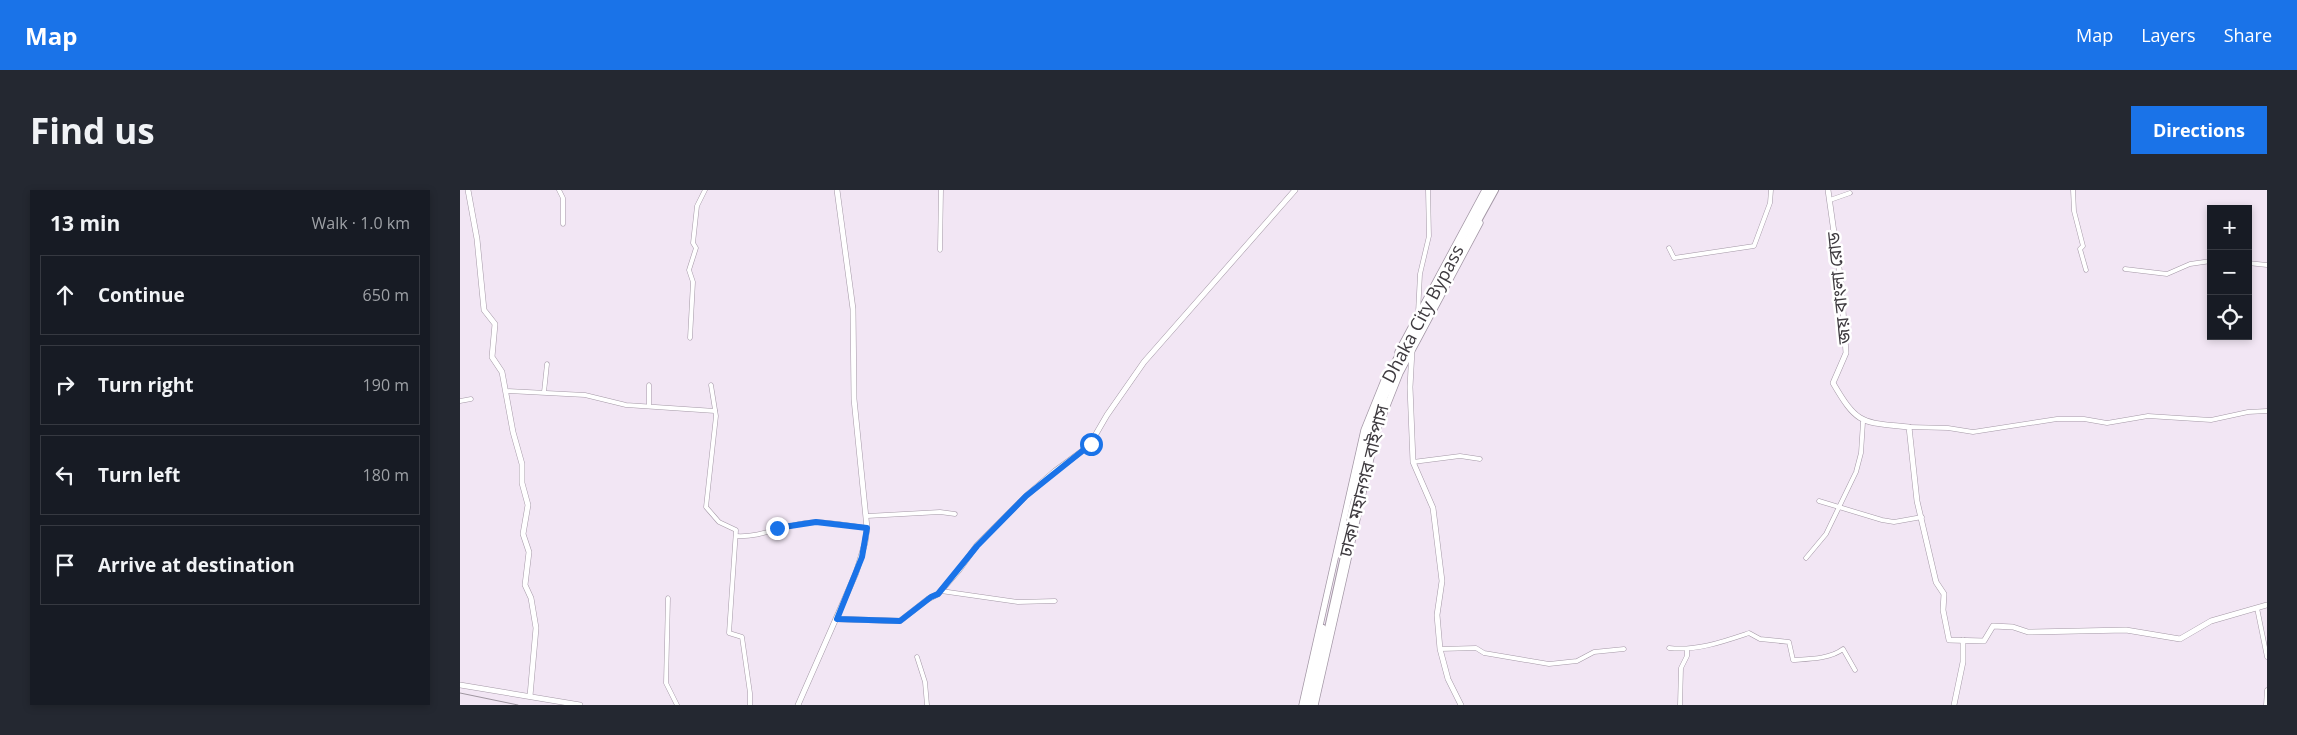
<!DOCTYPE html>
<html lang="en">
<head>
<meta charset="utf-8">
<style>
  :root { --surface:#171b24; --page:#242831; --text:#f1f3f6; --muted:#9ea1a6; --line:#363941; --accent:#1a73e8 }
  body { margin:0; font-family:"Open Sans","Noto Sans Bengali",sans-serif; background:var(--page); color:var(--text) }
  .controls { position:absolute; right:15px; top:15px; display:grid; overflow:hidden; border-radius:0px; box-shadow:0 2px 8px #0003 }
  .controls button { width:45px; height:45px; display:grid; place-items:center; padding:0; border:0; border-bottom:1px solid var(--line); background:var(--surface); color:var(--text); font:25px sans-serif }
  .stop { position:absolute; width:15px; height:15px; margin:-11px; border:4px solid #1a73e8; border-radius:50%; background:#fff }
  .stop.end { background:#1a73e8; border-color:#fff; box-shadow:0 1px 5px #0008 }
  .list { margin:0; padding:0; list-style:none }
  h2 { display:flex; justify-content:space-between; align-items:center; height:65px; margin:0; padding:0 20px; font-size:21px }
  h2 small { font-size:16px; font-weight:400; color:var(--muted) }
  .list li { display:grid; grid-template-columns:32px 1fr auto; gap:15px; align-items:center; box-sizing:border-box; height:80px; margin:0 10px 10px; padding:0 10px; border:1px solid var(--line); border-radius:0px }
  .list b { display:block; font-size:19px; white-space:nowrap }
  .list em { font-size:16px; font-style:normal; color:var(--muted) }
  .icon { flex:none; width:28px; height:28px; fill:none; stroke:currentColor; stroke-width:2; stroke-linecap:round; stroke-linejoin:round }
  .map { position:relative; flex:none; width:1807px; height:515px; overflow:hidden; border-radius:0px }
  header { display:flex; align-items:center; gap:30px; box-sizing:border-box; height:70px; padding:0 25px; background:var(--accent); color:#fff }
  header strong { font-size:24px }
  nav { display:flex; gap:28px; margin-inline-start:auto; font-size:18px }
  .intro { display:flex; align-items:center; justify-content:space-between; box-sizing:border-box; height:120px; padding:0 30px }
  h1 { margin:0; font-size:35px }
  .button { padding:12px 22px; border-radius:0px; background:var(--accent); color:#fff; font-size:18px; font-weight:700 }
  main { display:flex; gap:30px; padding:0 30px }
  aside { flex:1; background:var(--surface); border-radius:0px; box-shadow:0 2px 8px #0003 }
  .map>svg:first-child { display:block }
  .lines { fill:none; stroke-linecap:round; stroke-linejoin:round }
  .minor-casing { stroke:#a498a6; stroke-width:5 }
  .tertiary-casing { stroke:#a498a6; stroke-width:6 }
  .secondary-casing { stroke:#a498a6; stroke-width:7 }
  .trunk-casing { stroke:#a498a6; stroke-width:8 }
  .minor { stroke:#fff; stroke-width:4 }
  .tertiary { stroke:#fff; stroke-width:5 }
  .secondary { stroke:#fff; stroke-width:5.5 }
  .trunk { stroke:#fff; stroke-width:6 }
  .rail { stroke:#9f96a0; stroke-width:1 }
  .route { stroke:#1a73e8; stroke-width:6 }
  .labels { text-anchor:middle; stroke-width:5; stroke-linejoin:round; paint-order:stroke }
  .street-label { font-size:18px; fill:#3e3a3f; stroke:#fff }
</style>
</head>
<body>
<header>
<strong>Map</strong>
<nav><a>Map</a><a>Layers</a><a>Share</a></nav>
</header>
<div class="intro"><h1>Find us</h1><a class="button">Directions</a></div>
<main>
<aside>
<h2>13 min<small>Walk · 1.0 km</small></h2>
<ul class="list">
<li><svg class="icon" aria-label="ahead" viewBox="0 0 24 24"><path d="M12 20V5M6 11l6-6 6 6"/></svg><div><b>Continue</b></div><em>650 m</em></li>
<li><svg class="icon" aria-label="right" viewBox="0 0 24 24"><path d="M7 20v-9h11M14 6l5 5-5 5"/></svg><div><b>Turn right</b></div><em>190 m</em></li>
<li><svg class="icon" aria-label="left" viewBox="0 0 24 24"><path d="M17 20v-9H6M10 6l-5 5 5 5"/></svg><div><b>Turn left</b></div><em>180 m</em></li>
<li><svg class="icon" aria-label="arrive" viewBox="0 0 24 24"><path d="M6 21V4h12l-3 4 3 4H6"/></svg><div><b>Arrive at destination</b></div></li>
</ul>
</aside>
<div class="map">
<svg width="1807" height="515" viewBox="0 0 1807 515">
  <rect width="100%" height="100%" fill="#f2e6f4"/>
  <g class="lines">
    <defs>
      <g id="minor">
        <polyline points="99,0 103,8 103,34"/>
        <polyline points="1613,0 1614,21 1623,56 1620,59 1626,80"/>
        <polyline points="1370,10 1390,3"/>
        <polyline points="1209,58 1214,68 1294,56 1310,13 1311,0"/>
        <polyline points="480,60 481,0"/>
        <polyline points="1788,73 1807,75"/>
        <polyline points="1665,79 1707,84 1730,74 1751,71"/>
        <polyline points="958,123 960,84 969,46 968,0"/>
        <polyline points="230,148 233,92 229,80 236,58 233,53 237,16 245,0"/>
        <polyline points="251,195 256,226 246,317 259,332 276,340 269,443 282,447 290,503 290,515"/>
        <polyline points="46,201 125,205 166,215 255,221"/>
        <polyline points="84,202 87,174"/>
        <polyline points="0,211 11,209"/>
        <polyline points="189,216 189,195"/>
        <polyline points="1449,237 1488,238 1513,242 1597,229 1624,229 1647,233 1688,226 1751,230 1788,222 1807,221"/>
        <polyline points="953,272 1000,266 1020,269"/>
        <polyline points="1359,311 1422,330 1434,332 1462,327"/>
        <polyline points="407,326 480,322 495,324"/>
        <path d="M 276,346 C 303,348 329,332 356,332 C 373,332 390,336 407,338"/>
        <polyline points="1346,368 1366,344 1396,282 1401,263 1403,232"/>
        <polyline points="481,401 558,412 595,411"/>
        <polyline points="208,408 206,493 217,515"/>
        <polyline points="1797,418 1807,467"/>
        <path d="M 1209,458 C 1237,461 1262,452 1289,443 L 1300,449 L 1329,452 L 1333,470 C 1349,469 1370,469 1383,459 L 1395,480"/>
        <polyline points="980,459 1016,458 1024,463 1089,474 1117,471 1134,462 1164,459"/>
        <polyline points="457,467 465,492 467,515"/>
        <polyline points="1220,515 1221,478 1227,466 1227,460"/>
        <polyline points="1806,515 1807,500"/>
      </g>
      <g id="tertiary">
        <polyline points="8,0 17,49 24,120 35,134 32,167 42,182 53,242 62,274 62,293 68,315 63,344 69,362 65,395 71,408 76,438 70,506"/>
        <path d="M 1368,0 L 1381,92 L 1386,163 L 1373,193 C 1398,236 1402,232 1449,237 L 1457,311 L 1476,392 L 1484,404 L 1483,420 L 1489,450 L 1524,451 L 1533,436 L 1553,437 L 1568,442 L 1666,440 L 1720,449 L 1751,431 L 1807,415"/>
        <polyline points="952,160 950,197 953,272 973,318 982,391 977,425 980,459 988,489 1001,515"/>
        <polyline points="377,429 440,431 468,409 478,404 499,380 517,355 566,306 595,281 629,256 647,225 684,172 835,0"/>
        <polyline points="0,495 120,515"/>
        <polyline points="338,515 396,383 405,353 407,338 394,209 393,119 377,0"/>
        <polyline points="1494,515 1503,472 1503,450"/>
      </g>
      <g id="secondary">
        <polyline points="938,162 1025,0"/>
        <polyline points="842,515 904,240 927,183"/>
        <polyline points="855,515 917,241 940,183 1020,33"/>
      </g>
      <g id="trunk">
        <polyline points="893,306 908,241 933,176 1029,0"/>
        <polyline points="846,515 863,438"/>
        <polyline points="851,515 901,290 913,241 925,206 953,149 1035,0"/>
      </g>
    </defs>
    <use href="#minor" class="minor-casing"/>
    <use href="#tertiary" class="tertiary-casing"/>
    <use href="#secondary" class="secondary-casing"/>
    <use href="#trunk" class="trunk-casing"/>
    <use href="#minor" class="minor"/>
    <use href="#tertiary" class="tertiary"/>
    <use href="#secondary" class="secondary"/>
    <use href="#trunk" class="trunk"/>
    <polyline class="rail" points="0,503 58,515"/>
  </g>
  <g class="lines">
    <polyline class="route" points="317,338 356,332 407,338 402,367 377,429 440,431 471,407 478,404 517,356 566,306 631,254"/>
  </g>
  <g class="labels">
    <g class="street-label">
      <text transform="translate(1379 98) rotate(-96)" y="6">জয় বাংলা রোড</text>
      <text transform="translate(963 124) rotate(-62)" y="6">Dhaka City Bypass</text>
      <text transform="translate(904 291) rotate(-76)" y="6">ঢাকা মহানগর বাইপাস</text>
    </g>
  </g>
</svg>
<div class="controls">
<button>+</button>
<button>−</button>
<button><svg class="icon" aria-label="locate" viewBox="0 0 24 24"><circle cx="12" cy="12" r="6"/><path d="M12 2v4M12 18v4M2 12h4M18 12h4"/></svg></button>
</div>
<div class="stop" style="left:631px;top:254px"></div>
<div class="stop end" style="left:317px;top:338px"></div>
</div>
</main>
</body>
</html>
